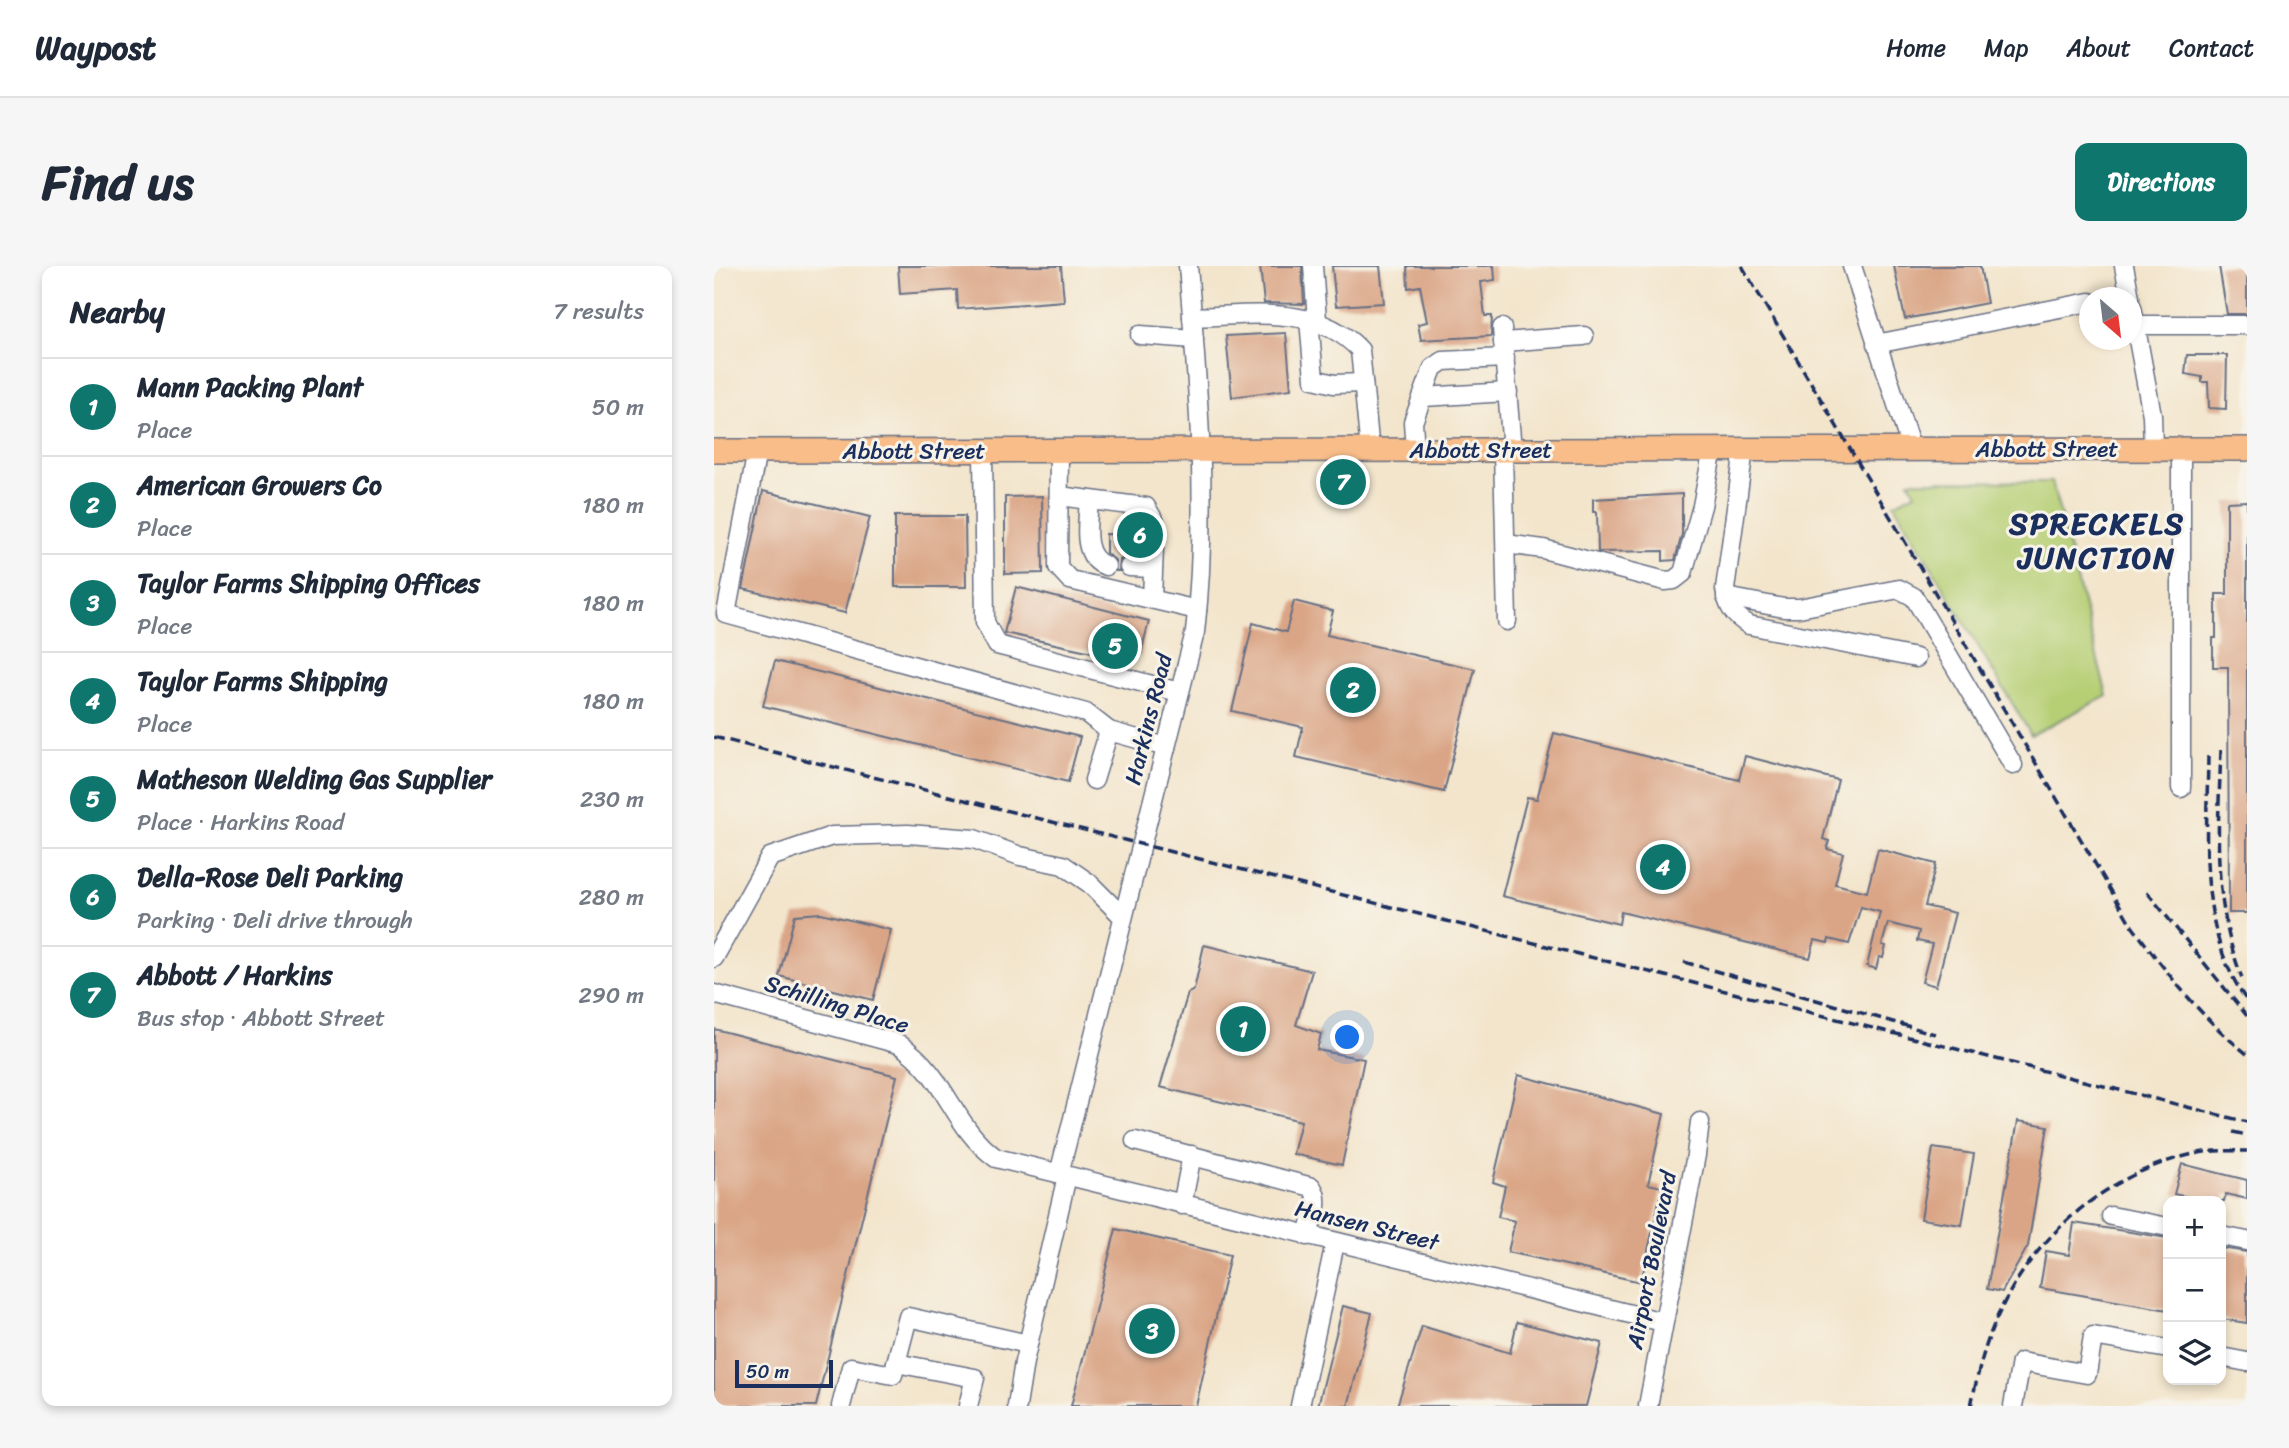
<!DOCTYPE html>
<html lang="en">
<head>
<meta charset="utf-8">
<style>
  :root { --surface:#fff; --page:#f6f6f7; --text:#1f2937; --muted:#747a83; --line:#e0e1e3; --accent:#0f766e }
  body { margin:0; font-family:Sriracha,sans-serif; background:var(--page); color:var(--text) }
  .controls { position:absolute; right:21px; bottom:21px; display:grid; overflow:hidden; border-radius:14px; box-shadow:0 4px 10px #0003 }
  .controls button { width:63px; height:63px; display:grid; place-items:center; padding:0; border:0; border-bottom:2px solid var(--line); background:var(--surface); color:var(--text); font:35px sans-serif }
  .compass { position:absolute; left:1365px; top:21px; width:63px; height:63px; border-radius:50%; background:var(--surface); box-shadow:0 4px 10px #0003; rotate:152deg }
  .scale { position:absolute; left:21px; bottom:18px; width:98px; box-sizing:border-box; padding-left:7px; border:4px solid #1b2f5e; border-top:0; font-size:19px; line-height:24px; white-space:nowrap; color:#1b2f5e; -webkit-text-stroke:5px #f7f3e8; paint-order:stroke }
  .you { position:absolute; left:634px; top:772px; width:24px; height:24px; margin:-18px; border:5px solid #fff; border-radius:50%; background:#1a73e8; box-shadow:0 0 0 10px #1a73e833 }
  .badge { display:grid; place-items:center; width:46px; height:46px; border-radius:50%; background:var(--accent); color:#fff; font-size:23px; font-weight:700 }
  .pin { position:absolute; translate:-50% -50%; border:4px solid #fff; box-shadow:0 2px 7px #0006 }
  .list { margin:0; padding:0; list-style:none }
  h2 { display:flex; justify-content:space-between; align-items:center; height:91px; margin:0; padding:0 28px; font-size:30px }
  h2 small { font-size:23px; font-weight:400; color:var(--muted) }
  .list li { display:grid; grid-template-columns:46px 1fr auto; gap:21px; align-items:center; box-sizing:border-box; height:98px; padding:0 28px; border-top:2px solid var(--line) }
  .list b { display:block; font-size:26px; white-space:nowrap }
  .list p { margin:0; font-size:23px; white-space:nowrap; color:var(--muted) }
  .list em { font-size:23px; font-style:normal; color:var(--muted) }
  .icon { flex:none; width:38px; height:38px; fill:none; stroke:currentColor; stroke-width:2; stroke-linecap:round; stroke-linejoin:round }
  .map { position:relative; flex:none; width:1533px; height:1140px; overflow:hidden; border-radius:14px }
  header { display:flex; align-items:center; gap:42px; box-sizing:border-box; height:98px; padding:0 35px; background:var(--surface); border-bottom:2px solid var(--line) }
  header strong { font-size:33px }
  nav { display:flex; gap:38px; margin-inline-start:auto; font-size:24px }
  .intro { display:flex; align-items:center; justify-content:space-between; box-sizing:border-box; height:168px; padding:0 42px }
  h1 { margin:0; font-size:49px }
  .button { padding:18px 32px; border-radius:14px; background:var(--accent); color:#fff; font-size:24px; font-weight:700 }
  main { display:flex; gap:42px; padding:0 42px }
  aside { flex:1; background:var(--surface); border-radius:14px; box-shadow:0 4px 10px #0003 }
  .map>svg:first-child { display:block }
  .green { fill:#b6cf74; stroke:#687f69; stroke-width:2 }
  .building { fill:#daa586 }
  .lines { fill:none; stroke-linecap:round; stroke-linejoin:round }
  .minor-casing { stroke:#676f84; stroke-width:21 }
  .major-casing { stroke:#676f84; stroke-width:26 }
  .minor { stroke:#fff; stroke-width:18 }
  .major { stroke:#f8bd89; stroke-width:23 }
  .rail { stroke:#1b2f5e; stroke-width:3.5; stroke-dasharray:10 5; stroke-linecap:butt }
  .labels { text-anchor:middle; stroke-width:6; stroke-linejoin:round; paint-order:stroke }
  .street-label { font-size:23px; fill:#1b2f5e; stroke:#f7f3e8 }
  .district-label { font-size:30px; font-weight:bold; letter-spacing:2px; fill:#1b2f5e; stroke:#f7f3e8 }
</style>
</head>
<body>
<header>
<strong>Waypost</strong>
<nav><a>Home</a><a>Map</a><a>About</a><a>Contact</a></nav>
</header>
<div class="intro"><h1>Find us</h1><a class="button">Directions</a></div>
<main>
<aside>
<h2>Nearby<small>7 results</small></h2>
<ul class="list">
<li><span class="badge">1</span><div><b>Mann Packing Plant</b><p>Place</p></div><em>50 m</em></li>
<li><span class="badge">2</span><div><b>American Growers Co</b><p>Place</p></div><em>180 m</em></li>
<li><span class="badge">3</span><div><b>Taylor Farms Shipping Offices</b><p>Place</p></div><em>180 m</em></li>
<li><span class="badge">4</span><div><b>Taylor Farms Shipping</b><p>Place</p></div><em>180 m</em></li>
<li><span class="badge">5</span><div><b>Matheson Welding Gas Supplier</b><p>Place · Harkins Road</p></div><em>230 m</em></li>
<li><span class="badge">6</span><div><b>Della-Rose Deli Parking</b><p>Parking · Deli drive through</p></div><em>280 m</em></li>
<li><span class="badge">7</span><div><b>Abbott / Harkins</b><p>Bus stop · Abbott Street</p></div><em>290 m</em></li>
</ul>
</aside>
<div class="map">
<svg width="1533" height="1140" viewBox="0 0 1533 1140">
  <rect width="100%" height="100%" fill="#f7f3e8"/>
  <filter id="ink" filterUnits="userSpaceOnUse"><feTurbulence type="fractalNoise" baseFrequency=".0143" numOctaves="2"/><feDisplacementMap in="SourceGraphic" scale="14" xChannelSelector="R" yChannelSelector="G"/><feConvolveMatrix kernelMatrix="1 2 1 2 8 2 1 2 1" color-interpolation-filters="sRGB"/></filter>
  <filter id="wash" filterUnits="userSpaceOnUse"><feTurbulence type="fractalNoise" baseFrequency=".00686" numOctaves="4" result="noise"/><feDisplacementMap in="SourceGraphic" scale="28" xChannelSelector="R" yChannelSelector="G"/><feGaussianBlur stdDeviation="1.57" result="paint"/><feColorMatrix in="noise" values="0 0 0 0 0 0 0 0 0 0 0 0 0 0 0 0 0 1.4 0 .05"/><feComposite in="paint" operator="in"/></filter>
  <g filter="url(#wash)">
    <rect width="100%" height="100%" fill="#f3e5cc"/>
    <polygon class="green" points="1195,215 1338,216 1393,430 1317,469 1180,238 1201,227"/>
    <g id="blocks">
      <g class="building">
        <polygon points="184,0 347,0 350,35 244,43 243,24 186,28"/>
        <polygon points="546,0 588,0 590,38 550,37"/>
        <polygon points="618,0 666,0 670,37 622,40"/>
        <polygon points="693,0 780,0 781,14 767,16 771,50 778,50 777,70 707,74 704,58 713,56 706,20 694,22"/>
        <polygon points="1180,0 1266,0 1273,37 1191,53"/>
        <polygon points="1505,0 1533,0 1533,48 1513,48"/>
        <polygon points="572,67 577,123 518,131 512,70"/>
        <polygon points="1473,89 1513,89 1512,143 1495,142 1494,116 1488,116 1488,111 1471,108"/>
        <polygon points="49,225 156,251 131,347 29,323"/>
        <polygon points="968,228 968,268 961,294 949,295 949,285 884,286 883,246 879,246 879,233"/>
        <polygon points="328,230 329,307 291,308 291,231"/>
        <polygon points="1533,235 1533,647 1515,647 1514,401 1499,401 1499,372 1502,372 1502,328 1513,328 1513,236"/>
        <polygon points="181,250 251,250 252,321 181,321"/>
        <polygon points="392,268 416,269 415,290 406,294 405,305 402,305 401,294 392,287"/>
        <polygon points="302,321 435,355 426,391 416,388 415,394 290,367"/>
        <polygon points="580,335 619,345 613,369 761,403 730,526 582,491 589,461 518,445 539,357 572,366"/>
        <polygon points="61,395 366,471 354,516 49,440"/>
        <polygon points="840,467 1025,514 1031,490 1124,514 1109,573 1115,575 1113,583 1129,587 1121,618 1153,626 1164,583 1222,598 1211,640 1241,647 1222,720 1208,716 1218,678 1203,675 1205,665 1174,657 1168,679 1172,680 1169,692 1165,691 1162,703 1153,700 1166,646 1147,641 1135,678 1115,673 1114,677 1101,674 1096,692 907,646 905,658 788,630 813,531 823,533"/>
        <polygon points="107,647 177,664 159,734 65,710 81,649"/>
        <polygon points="490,679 598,705 582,759 607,768 603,784 650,793 628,899 579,888 587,855 446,821 474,727 480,724"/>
        <polygon points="0,763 183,810 102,1140 0,1140"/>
        <polygon points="804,809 950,848 934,918 948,921 927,1016 794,986 801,955 784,951 791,920 779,916"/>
        <polygon points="1304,855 1334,860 1314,980 1288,1026 1273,1023"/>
        <polygon points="1219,882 1260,888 1248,959 1207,953"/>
        <polygon points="1468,898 1533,914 1533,933 1512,928 1510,935 1491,935 1460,928"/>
        <polygon points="1360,957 1454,972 1454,1044 1326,1022 1332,985 1355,989"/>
        <polygon points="402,963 516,989 482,1140 357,1140"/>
        <polygon points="1507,982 1533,986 1533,1057 1507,1053"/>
        <polygon points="629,1040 658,1047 634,1140 604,1140"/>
        <polygon points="803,1056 888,1077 872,1140 683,1140 708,1060 796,1087"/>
      </g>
    </g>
  </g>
  <g filter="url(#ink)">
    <use href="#blocks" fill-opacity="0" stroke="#676f84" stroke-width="2"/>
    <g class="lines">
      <defs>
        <g id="minor">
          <polyline points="599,0 603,54"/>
          <polyline points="1138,0 1197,182"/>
          <polyline points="1410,0 1416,32"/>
          <polyline points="1398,32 1415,28"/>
          <polyline points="1418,41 1438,149 1439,183"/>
          <path d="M 478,51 C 536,50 603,37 646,84 L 656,185"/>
          <polyline points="595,53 600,113 620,118 649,117"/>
          <polyline points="1421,59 1533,59"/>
          <polyline points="788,62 798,184"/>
          <polyline points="426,69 480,73"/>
          <polyline points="789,76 870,70"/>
          <polyline points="1162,78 1376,36"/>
          <polyline points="709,131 794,126"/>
          <path d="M 1030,183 L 1011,323 C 1014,341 1019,349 1035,359 L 1202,392"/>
          <polyline points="1467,183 1467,522"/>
          <polyline points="701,184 699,156 719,102 729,95 791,92"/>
          <polyline points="789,184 793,355"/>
          <polyline points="43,185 12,348 372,447 395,465"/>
          <polyline points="269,185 271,356 283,379 465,426"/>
          <polyline points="345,185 344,301 356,314 483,344"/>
          <polyline points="345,230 432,241 441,256 438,333"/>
          <path d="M 375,234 C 374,256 366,291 392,300"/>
          <polyline points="792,278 829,283 951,315 960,314 969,307 988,240 999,183"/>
          <polyline points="415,301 439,302"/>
          <polyline points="1012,331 1070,342 1085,342 1185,323 1200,331 1299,499"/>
          <polyline points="380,514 395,465 452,481"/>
          <polyline points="0,692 56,591 118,570 194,568 260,573 306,590 349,599 375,617 409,651"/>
          <path d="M 0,728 L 185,778 C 234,811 237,859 282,892 L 949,1056"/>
          <path d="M 421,875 L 598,921 C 608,936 598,954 593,970"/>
          <path d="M 345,908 L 481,366 C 495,245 484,121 474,0"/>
          <polyline points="468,939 478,889"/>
          <polyline points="1397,950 1454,961"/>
          <polyline points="1507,970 1533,975"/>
          <polyline points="1507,1091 1533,1096"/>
          <polyline points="182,1097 194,1051 314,1078"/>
          <polyline points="127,1140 137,1101 179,1109 182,1097 261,1112 254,1140"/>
          <polyline points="303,1140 310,1096 353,910"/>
          <polyline points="586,1140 621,977"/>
          <polyline points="934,1140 982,889 986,856"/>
          <polyline points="1299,1140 1307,1096 1373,1108 1379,1070 1454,1083"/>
        </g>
        <polyline id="major" points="0,185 1533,183"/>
      </defs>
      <use href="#minor" class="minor-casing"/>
      <use href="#major" class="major-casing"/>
      <use href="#minor" class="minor"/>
      <use href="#major" class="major"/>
      <g class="rail">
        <path d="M 1028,0 L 1418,660 C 1453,707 1487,752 1533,788"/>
        <polyline points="0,471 1533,856"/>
        <path d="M 1507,484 C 1504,565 1498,634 1528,712"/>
        <path d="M 1494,490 C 1493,574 1483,663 1533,735"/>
        <polyline points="1433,626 1533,750"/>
        <polyline points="970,696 1221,768"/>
        <polyline points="1519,866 1533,869"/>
        <path d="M 1257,1140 C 1261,1121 1265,1102 1271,1083 C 1302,984 1387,904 1490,886 C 1504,884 1519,885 1533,885"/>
      </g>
    </g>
  </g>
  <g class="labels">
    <g class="street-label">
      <text x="1333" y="191">Abbott Street</text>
      <text x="767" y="192">Abbott Street</text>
      <text x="200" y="193">Abbott Street</text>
      <text transform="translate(434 453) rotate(-76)" y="8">Harkins Road</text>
      <text transform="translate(123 738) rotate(17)" y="8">Schilling Place</text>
      <text transform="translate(653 959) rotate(14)" y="8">Hansen Street</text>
      <text transform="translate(937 994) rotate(-79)" y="8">Airport Boulevard</text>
    </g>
    <g class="district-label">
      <text x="1383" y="268">SPRECKELS<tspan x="1383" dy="34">JUNCTION</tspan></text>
    </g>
  </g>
</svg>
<div class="controls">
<button>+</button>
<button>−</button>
<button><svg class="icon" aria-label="layers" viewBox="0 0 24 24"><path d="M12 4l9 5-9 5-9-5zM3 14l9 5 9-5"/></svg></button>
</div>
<svg class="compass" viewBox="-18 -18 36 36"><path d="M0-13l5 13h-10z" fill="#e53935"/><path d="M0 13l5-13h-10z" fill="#747a83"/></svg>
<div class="scale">50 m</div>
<div class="you"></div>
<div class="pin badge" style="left:529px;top:763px">1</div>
<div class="pin badge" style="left:639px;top:424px">2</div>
<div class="pin badge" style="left:438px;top:1065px">3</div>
<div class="pin badge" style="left:949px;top:601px">4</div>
<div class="pin badge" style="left:401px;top:380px">5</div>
<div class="pin badge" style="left:426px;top:269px">6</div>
<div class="pin badge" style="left:629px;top:216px">7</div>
</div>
</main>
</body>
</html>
